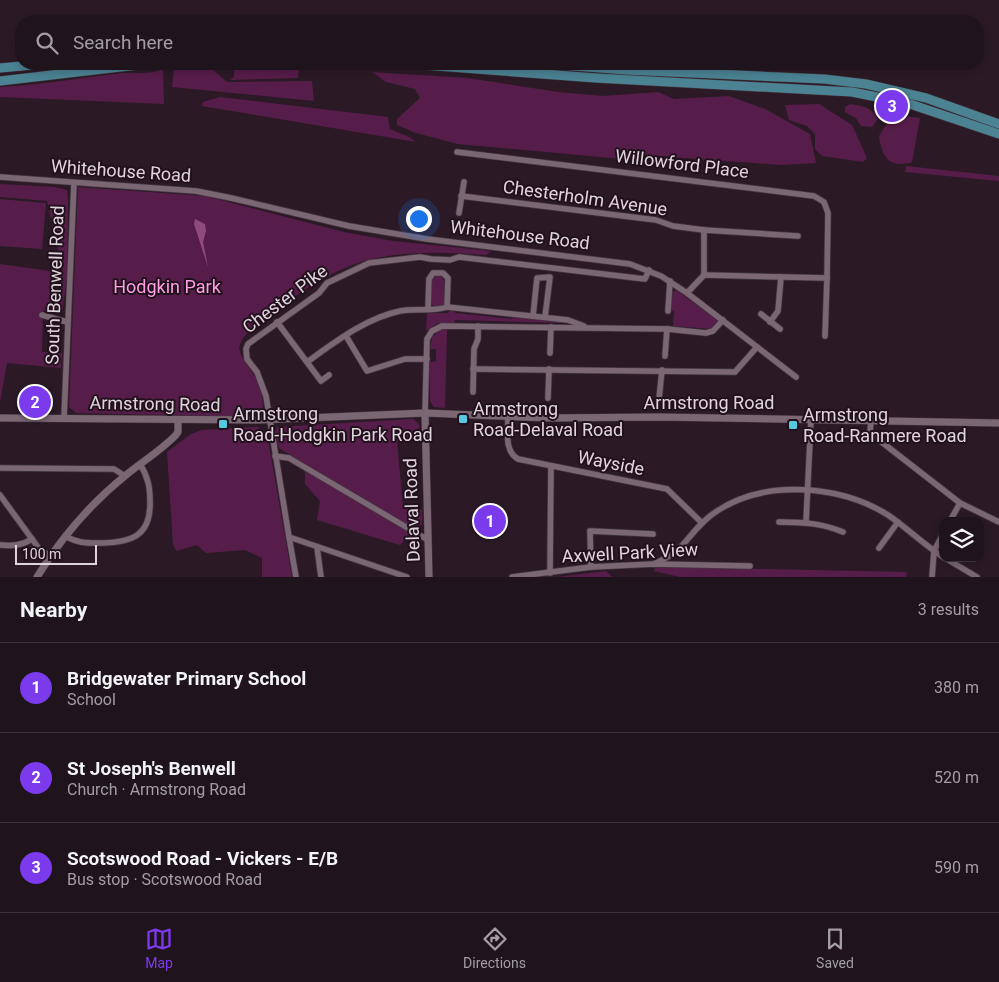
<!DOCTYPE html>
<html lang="en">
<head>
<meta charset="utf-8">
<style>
  :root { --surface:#20141c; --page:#281d25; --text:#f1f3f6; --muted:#a29ea3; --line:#3d333b; --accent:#7c3aed }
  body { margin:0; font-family:Roboto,sans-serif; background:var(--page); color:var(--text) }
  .controls { position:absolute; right:15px; bottom:15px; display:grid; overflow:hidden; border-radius:10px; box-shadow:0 2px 8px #0003 }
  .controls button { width:45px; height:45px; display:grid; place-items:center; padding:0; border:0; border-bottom:1px solid var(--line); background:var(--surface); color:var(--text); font:25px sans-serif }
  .scale { position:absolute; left:15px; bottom:12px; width:82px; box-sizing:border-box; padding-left:5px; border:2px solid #e0d4dc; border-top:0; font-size:14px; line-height:18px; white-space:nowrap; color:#e0d4dc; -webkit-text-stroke:4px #21111d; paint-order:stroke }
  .you { position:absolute; left:418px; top:218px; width:18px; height:18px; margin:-12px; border:4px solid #fff; border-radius:50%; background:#1a73e8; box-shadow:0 0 0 8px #1a73e833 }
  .badge { display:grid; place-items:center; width:32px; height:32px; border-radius:50%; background:var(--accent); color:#fff; font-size:16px; font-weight:700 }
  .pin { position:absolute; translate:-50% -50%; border:2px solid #fff; box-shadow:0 1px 5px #0006 }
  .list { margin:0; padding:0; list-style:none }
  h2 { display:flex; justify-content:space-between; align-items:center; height:65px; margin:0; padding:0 20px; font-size:21px }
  h2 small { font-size:16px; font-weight:400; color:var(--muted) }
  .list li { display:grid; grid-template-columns:32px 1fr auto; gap:15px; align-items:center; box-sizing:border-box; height:90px; padding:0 20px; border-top:1px solid var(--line) }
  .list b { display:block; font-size:19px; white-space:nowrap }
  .list p { margin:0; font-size:16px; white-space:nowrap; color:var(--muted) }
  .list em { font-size:16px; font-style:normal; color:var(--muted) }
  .icon { flex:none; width:28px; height:28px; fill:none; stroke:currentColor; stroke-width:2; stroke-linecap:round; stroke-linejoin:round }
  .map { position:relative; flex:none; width:999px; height:577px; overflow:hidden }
  .search { position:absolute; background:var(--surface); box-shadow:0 2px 8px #0003; left:15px; right:15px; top:15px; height:55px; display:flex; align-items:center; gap:12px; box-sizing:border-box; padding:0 18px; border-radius:20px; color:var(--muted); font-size:19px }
  .sheet { height:335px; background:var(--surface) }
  nav { display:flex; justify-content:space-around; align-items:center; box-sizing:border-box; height:70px; border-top:1px solid var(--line); background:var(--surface); font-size:14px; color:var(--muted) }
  nav a { display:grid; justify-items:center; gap:2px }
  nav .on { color:var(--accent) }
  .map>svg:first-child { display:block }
  .green { fill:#571d4a }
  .water { fill:#8f4b7d }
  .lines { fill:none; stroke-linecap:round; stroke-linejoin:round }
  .minor-casing { stroke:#443740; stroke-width:7 }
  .tertiary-casing { stroke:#443740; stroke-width:8 }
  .primary-casing { stroke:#443740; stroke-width:10 }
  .minor { stroke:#7b6674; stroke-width:5.5 }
  .tertiary { stroke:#7b6674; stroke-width:7 }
  .primary { stroke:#4b8393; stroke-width:9 }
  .poi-dot { fill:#55cadf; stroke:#21111d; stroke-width:2 }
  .labels { text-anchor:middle; stroke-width:4; stroke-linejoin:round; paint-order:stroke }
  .street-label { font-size:18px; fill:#e0d4dc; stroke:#21111d }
  .park-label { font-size:18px; fill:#fe9fe4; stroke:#21111d }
  .poi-label { font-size:18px; fill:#e0d4dc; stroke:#21111d; text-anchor:start }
</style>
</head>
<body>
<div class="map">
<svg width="999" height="577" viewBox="0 0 999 577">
  <rect width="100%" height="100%" fill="#2b1a26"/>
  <g class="green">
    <polygon points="246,65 299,66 298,78 230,80 234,77 234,70"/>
    <polygon points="210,67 227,82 312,81 314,101 172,87 174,68"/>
    <path d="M 163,69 L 164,104 L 0,97 L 0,87 C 41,85 80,78 121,73 C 135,72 149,75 163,69 Z"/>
    <polygon points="372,72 468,78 558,92 603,96 658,92 674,99 729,96 765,109 810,134 816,163 782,165 656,156 622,159 458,144 416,133 397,125 397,119 420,98 415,89 386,82"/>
    <polygon points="220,97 388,117 390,129 411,138 416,142 202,106 203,102"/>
    <polygon points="819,104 852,125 867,158 863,162 822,156 815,149 815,134 807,126 789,120 785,105"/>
    <path d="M 850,104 C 863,106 872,107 878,119 L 872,127 L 861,126 L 856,118 L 845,112 L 845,107 Z"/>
    <path d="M 903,116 L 920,118 L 912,162 C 889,169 882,157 879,136 L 889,120 Z"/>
    <polygon points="906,166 999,176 999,181 905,172"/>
    <polygon points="0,184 55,187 67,190 68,201 67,276 62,313 43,310 42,352 62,353 61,368 7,363 0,402 0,264 57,272 63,271 47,201 0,197"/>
    <path d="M 78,187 L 205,196 L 344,232 L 393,241 L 491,251 L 486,255 C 449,252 396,250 358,263 C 328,273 297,294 272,313 C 260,323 242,333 239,348 C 242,361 249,366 255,377 C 262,388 263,400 263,413 L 258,417 L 76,413 L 69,407 Z"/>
    <polygon points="0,199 46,203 42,249 0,246"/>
    <polygon points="441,276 444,281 444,303 443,306 434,307 431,303 431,279 433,277"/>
    <polygon points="676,290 718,321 711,329 673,326 674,311 671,310 671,293"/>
    <polygon points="451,310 456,313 512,319 512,317 566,323 455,320 454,323 438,323 426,331 427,313 447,313"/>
    <polygon points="441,329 447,330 445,408 434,407 430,401 430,362 436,361 436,349 430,349 432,337"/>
    <polygon points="413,419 419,424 420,437 403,437 397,442 403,507 422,510 422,524 400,545 317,520 320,501 305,484 305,464 279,448 275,432 277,427"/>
    <polygon points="257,427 267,434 292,577 262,577 262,558 245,550 206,553 197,545 176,551 173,544 167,452 191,434 202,430"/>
    <polygon points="675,567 907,572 906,577 680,577 654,571 655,568"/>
    <polygon points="606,571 612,577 557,577"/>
  </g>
  <polygon class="water" points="195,219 205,224 206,231 203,242 222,337 208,267 194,224"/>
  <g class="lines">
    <defs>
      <g id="minor">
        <polyline points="457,152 814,196 824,202 828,213 827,278"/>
        <polyline points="0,177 196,191 231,198 349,226 427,239 630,264 661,276 687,293 796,377"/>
        <polyline points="461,196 656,220 673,226 704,230"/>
        <polyline points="459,213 464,182"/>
        <polyline points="704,275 827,278 825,336"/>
        <polyline points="687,293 704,275 704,230 798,236"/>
        <polyline points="447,307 568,320 584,326"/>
        <polyline points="668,311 670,281"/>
        <polyline points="761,314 780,329"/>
        <polyline points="42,315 67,322"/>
        <polyline points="533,316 537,278 550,277 545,317"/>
        <polyline points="277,322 321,381 329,375"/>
        <polyline points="770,322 778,311 781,277"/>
        <polyline points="346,336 367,371 405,359 427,359"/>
        <polyline points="550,353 551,327"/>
        <polyline points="665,356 667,329"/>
        <path d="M 307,362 C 335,342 366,318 400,311 C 415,308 432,312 447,307 L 448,278 L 443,273 L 433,273 L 429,279 L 428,309"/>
        <polyline points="473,369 735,372 757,347"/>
        <polyline points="473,392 474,349 478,339 478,326"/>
        <polyline points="548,398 549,369"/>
        <polyline points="659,399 662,370"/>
        <polyline points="425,413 427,339 432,331 442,326 667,329 706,333 713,331 723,320"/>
        <path d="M 508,417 C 508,432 504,451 518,459 L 667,489 L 701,522"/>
        <polyline points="64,418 74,183"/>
        <polyline points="871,420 870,433 960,503 999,522"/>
        <polyline points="275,456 289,458 428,540"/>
        <polyline points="0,468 114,469 125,476"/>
        <polyline points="0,495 40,550 51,556"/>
        <polyline points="950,521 960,503"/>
        <path d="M 779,522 C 802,522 821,523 843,532"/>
        <polyline points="806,522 811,419"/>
        <path d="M 65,536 C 80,544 87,543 103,543 C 133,542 151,535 150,501 C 150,487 148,477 140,464"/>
        <polyline points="289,537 296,577"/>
        <path d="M 0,545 C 12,546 21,546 32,539"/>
        <polyline points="317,547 321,577"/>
        <polyline points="879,548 898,522"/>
        <polyline points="945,558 977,577"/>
        <path d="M 654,564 C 662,560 673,555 680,548 C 692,535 701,521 717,511 C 766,479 840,485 888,515 C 907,528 923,544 943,557"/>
        <polyline points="591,567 590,531 653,534"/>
        <polyline points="550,573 551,466"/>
        <polyline points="407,577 289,537 266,396 257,372 247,359 246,349 248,344 319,293 327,283 369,263 420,257 431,259 450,260 459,257 645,279 649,270"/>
        <polyline points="512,577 591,567 654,564 750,566"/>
        <polyline points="932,577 934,551 943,534"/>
      </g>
      <g id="tertiary">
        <polyline points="425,413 429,577"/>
        <polyline points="0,418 258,420 425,413 548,418 659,417 999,423"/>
        <path d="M 37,577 C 61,538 90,504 126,475 C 142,462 160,451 175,436 L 178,432 L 178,420"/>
      </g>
      <g id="primary">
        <polyline points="410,64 596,78 852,92 907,103 999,134"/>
        <polyline points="548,64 627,70 824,79 866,84 926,98 999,124"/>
        <polyline points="0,68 43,64"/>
        <polyline points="0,81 146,64"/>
      </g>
    </defs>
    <use href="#minor" class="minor-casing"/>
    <use href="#tertiary" class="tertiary-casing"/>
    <use href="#primary" class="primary-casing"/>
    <use href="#minor" class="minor"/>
    <use href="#tertiary" class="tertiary"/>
    <use href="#primary" class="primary"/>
  </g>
  <g class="poi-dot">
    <rect x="458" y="414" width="10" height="10" rx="2.5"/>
    <rect x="218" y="419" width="10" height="10" rx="2.5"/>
    <rect x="788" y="420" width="10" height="10" rx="2.5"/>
  </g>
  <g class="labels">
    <g class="street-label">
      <text transform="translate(682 164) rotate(7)" y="6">Willowford Place</text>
      <text transform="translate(121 171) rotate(4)" y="6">Whitehouse Road</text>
      <text transform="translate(585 198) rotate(8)" y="6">Chesterholm Avenue</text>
      <text transform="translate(520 235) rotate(7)" y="6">Whitehouse Road</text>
      <text transform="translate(55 285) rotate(-88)" y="6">South Benwell Road</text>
      <text transform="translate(285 299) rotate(-37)" y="6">Chester Pike</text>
      <text x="709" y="409">Armstrong Road</text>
      <text transform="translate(155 404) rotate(1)" y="6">Armstrong Road</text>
      <text transform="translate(611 463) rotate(11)" y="6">Wayside</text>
      <text transform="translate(412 510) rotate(-92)" y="6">Delaval Road</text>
      <text transform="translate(630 553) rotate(-3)" y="6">Axwell Park View</text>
    </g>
    <g class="park-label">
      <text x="167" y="293">Hodgkin Park</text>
    </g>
    <g class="poi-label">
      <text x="473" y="415">Armstrong<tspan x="473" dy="21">Road-Delaval Road</tspan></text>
      <text x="233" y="420">Armstrong<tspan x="233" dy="21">Road-Hodgkin Park Road</tspan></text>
      <text x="803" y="421">Armstrong<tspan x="803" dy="21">Road-Ranmere Road</tspan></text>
    </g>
  </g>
</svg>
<div class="controls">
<button><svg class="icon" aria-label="layers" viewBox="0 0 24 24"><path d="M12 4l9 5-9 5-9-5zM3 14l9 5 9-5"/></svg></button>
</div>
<div class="scale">100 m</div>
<div class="you"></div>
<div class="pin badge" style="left:490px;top:521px">1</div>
<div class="pin badge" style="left:35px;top:402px">2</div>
<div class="pin badge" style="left:892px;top:106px">3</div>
<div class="search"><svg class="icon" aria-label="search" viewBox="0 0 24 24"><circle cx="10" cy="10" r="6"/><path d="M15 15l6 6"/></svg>Search here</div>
</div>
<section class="sheet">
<h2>Nearby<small>3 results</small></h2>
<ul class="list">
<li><span class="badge">1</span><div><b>Bridgewater Primary School</b><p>School</p></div><em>380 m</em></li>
<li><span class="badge">2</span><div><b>St Joseph's Benwell</b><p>Church · Armstrong Road</p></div><em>520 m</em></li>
<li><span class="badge">3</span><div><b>Scotswood Road - Vickers - E/B</b><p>Bus stop · Scotswood Road</p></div><em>590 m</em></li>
</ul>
</section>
<nav>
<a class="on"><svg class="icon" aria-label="map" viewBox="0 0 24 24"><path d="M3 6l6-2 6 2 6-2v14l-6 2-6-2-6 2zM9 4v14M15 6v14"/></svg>Map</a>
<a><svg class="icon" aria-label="directions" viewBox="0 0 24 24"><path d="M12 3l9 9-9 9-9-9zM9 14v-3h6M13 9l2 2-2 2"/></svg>Directions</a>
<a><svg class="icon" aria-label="saved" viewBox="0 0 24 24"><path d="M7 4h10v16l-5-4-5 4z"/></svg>Saved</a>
</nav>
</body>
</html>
